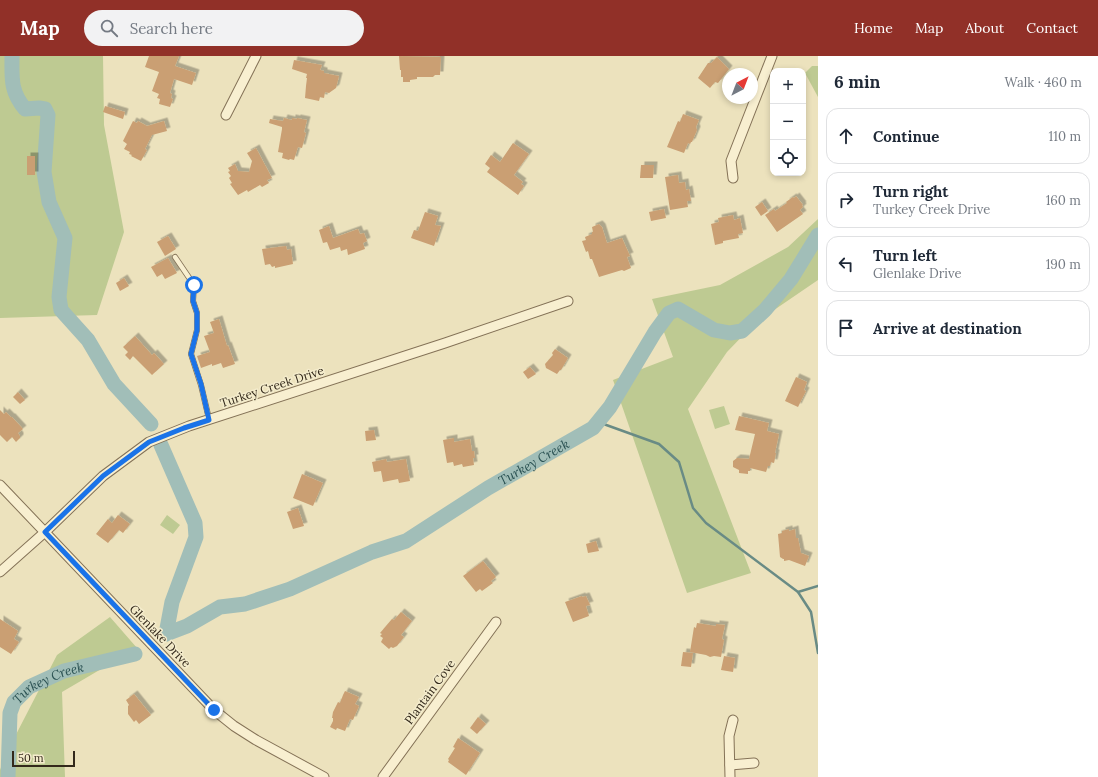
<!DOCTYPE html>
<html lang="en">
<head>
<meta charset="utf-8">
<style>
  :root { --surface:#fff; --page:#f2f2f3; --text:#1f2937; --muted:#747a83; --line:#e0e1e3; --accent:#913028 }
  body { margin:0; font-family:Lora,serif; background:var(--page); color:var(--text) }
  .controls { position:absolute; right:12px; top:12px; display:grid; overflow:hidden; border-radius:8px; box-shadow:0 2px 6px #0003 }
  .controls button { width:36px; height:36px; display:grid; place-items:center; padding:0; border:0; border-bottom:1px solid var(--line); background:var(--surface); color:var(--text); font:20px sans-serif }
  .compass { position:absolute; left:722px; top:12px; width:36px; height:36px; border-radius:50%; background:var(--surface); box-shadow:0 2px 6px #0003; rotate:42deg }
  .scale { position:absolute; left:12px; bottom:10px; width:63px; box-sizing:border-box; padding-left:4px; border:2px solid #33291b; border-top:0; font-size:11px; line-height:14px; white-space:nowrap; color:#33291b; -webkit-text-stroke:3px #f4eccc; paint-order:stroke }
  .stop { position:absolute; width:12px; height:12px; margin:-9px; border:3px solid #1a73e8; border-radius:50%; background:#fff }
  .stop.end { background:#1a73e8; border-color:#fff; box-shadow:0 1px 4px #0008 }
  .list { margin:0; padding:0; list-style:none }
  h2 { display:flex; justify-content:space-between; align-items:center; height:52px; margin:0; padding:0 16px; font-size:17px }
  h2 small { font-size:13px; font-weight:400; color:var(--muted) }
  .list li { display:grid; grid-template-columns:26px 1fr auto; gap:12px; align-items:center; box-sizing:border-box; height:56px; margin:0 8px 8px; padding:0 8px; border:1px solid var(--line); border-radius:12px }
  .list b { display:block; font-size:15px; white-space:nowrap }
  .list p { margin:0; font-size:13px; white-space:nowrap; color:var(--muted) }
  .list em { font-size:13px; font-style:normal; color:var(--muted) }
  .icon { flex:none; width:22px; height:22px; fill:none; stroke:currentColor; stroke-width:2; stroke-linecap:round; stroke-linejoin:round }
  .map { position:relative; flex:none; width:818px; height:721px; overflow:hidden }
  header { display:flex; align-items:center; gap:24px; box-sizing:border-box; height:56px; padding:0 20px; background:var(--accent); color:#fff }
  header strong { font-size:19px }
  nav { display:flex; gap:22px; margin-inline-start:auto; font-size:14px }
  .search { width:280px; height:36px; background:var(--page); display:flex; align-items:center; gap:10px; box-sizing:border-box; padding:0 14px; border-radius:22px; color:var(--muted); font-size:15px }
  main { display:flex }
  aside { flex:1; background:var(--surface) }
  .map>svg:first-child { display:block }
  .green { fill:#beca92 }
  .lines { fill:none; stroke-linecap:round; stroke-linejoin:round }
  .stream { stroke:#698b85; stroke-width:2.5 }
  .river { stroke:#a1beb8; stroke-width:15 }
  .building { fill:#ca9f73; filter:url(#shadow) }
  .lane-casing { stroke:#847257; stroke-width:6 }
  .street-casing { stroke:#847257; stroke-width:11 }
  .lane { stroke:#f8efd0; stroke-width:4.5 }
  .street { stroke:#f8efd0; stroke-width:9 }
  .route { stroke:#1a73e8; stroke-width:5 }
  .labels { text-anchor:middle; stroke-width:3; stroke-linejoin:round; paint-order:stroke }
  .street-label { font-size:12px; fill:#33291b; stroke:#f4eccc }
  .water-label { font-size:13px; font-style:italic; fill:#2b5253; stroke:#f4eccc }
</style>
</head>
<body>
<header>
<strong>Map</strong>
<div class="search"><svg class="icon" aria-label="search" viewBox="0 0 24 24"><circle cx="10" cy="10" r="6"/><path d="M15 15l6 6"/></svg>Search here</div>
<nav><a>Home</a><a>Map</a><a>About</a><a>Contact</a></nav>
</header>
<main>
<div class="map">
<svg width="818" height="721" viewBox="0 0 818 721">
  <defs>
    <filter id="shadow"><feDropShadow dx="3.5" dy="-3.5" stdDeviation="0" flood-color="#0004"/></filter>
  </defs>
  <rect width="100%" height="100%" fill="#ece2bd"/>
  <g class="green">
    <polygon points="0,0 103,0 104,69 124,176 97,259 0,262"/>
    <polygon points="812,10 818,10 818,41 805,17"/>
    <polygon points="818,163 818,224 755,267 727,296 688,353 751,517 687,537 613,324 673,301 652,243 720,229 788,191"/>
    <polygon points="724,350 730,368 715,373 709,354"/>
    <polygon points="167,459 180,469 173,478 160,469"/>
    <polygon points="110,561 137,592 62,636 65,721 0,721 0,714 7,696 57,599"/>
  </g>
  <g class="lines">
    <g class="stream">
      <polyline points="598,366 659,388 679,406 693,452 706,467 798,536 811,556 818,597"/>
      <polyline points="798,536 818,530"/>
    </g>
    <g class="river">
      <path d="M 12,0 C 12,22 10,35 25,53 L 39,52 L 45,53 L 48,59 L 44,116 L 49,146 L 65,182 L 59,241 L 61,254 L 88,284 L 114,328 L 151,368"/>
      <polyline points="161,389 195,467 196,481 172,546 166,578"/>
      <path id="s1" d="M 166,578 L 187,570 L 220,551 L 245,548 L 290,533 L 372,496 L 406,485 L 488,432 L 593,372 L 610,351 L 655,276 L 669,257 L 678,253 L 714,274 L 730,277 L 742,275 L 765,254 L 791,223 L 818,179"/>
      <path id="s2" d="M 8,721 L 10,657 L 14,646 L 29,631 L 64,615 L 135,598"/>
    </g>
  </g>
  <g class="building">
    <polygon points="149,0 179,0 175,10 196,17 192,29 174,23 170,37 172,38 171,42 173,43 170,51 159,48 160,43 157,42 159,38 152,35 159,16 145,11"/>
    <polygon points="399,0 441,1 440,19 435,19 433,21 417,21 417,23 410,24 410,26 403,26 403,21 401,21 401,14 400,14"/>
    <polygon points="717,1 729,13 718,27 715,26 710,32 698,22 708,7 711,7"/>
    <polygon points="294,4 322,9 320,14 324,15 324,17 339,20 336,32 329,37 325,36 324,42 320,41 319,45 305,42 306,30 307,22 306,22 307,18 292,13"/>
    <polygon points="105,50 125,56 123,63 103,56"/>
    <polygon points="683,58 699,64 696,71 697,74 692,86 691,86 690,88 688,87 684,97 667,91 678,65 680,66"/>
    <polygon points="284,62 292,64 292,62 297,63 297,62 307,64 304,76 306,77 302,92 298,91 294,104 290,103 289,104 282,102 283,97 278,96 282,73 282,71 269,67 270,63 283,65"/>
    <polygon points="133,65 137,67 138,65 147,70 164,65 167,75 152,79 145,93 147,94 141,105 131,100 132,99 129,98 130,96 124,93 127,88 123,85"/>
    <polygon points="513,87 529,98 514,119 523,126 521,128 524,130 518,139 487,116 490,112 485,108 491,99 500,106"/>
    <polygon points="256,92 272,122 267,124 269,127 262,131 260,129 248,136 247,134 238,139 230,128 232,127 229,122 231,120 228,116 230,115 228,112 235,108 238,115 249,116 252,105 247,97"/>
    <rect x="27" y="100" width="8" height="19"/>
    <polygon points="641,109 654,109 653,122 640,122"/>
    <polygon points="678,119 679,127 685,126 686,134 689,133 691,145 687,145 688,151 670,154 665,121"/>
    <polygon points="796,140 803,149 802,149 803,151 800,154 803,158 777,176 765,159 774,153 775,155 787,147 786,146 793,141 794,142"/>
    <polygon points="762,146 768,155 761,160 755,151"/>
    <polygon points="664,153 666,162 651,165 649,156"/>
    <polygon points="425,156 438,160 435,169 441,170 434,190 411,182 414,174 418,175"/>
    <polygon points="733,159 734,164 740,162 743,177 738,178 739,182 723,185 723,187 715,189 711,168 719,166 718,162"/>
    <polygon points="599,168 602,171 607,187 622,182 630,200 627,201 631,212 624,215 622,214 599,221 592,203 590,203 588,195 586,196 582,185 586,184 585,181 592,178 592,176 593,176 592,171"/>
    <polygon points="329,170 333,182 358,173 360,178 364,177 367,185 363,187 365,193 348,199 347,193 341,195 340,191 330,194 327,186 323,187 319,174"/>
    <polygon points="168,180 176,193 165,200 157,186"/>
    <polygon points="286,190 287,194 291,193 293,208 275,212 275,210 272,211 270,208 265,209 262,193"/>
    <polygon points="168,202 177,217 165,223 162,218 157,221 151,211"/>
    <polygon points="124,222 129,230 120,235 116,227"/>
    <polygon points="219,263 227,290 228,289 235,308 223,312 221,307 212,310 212,308 201,312 197,300 210,296 204,280 214,277 210,266"/>
    <polygon points="135,280 152,299 154,297 164,308 152,319 133,300 130,304 125,299 128,296 123,291"/>
    <polygon points="555,293 568,302 561,314 560,314 557,318 546,312 545,308 553,299 552,297"/>
    <polygon points="530,311 536,318 528,323 523,316"/>
    <polygon points="796,321 807,326 804,334 806,335 798,351 785,345"/>
    <polygon points="18,336 25,344 20,348 13,341"/>
    <polygon points="0,354 4,358 6,356 11,361 12,361 23,373 18,377 20,380 20,382 16,386 12,381 7,386 0,379"/>
    <polygon points="739,360 769,367 767,375 779,378 775,397 776,397 774,407 771,406 770,410 768,410 766,416 750,412 750,415 748,415 748,418 739,417 739,414 733,411 733,405 737,402 749,403 755,378 735,374"/>
    <polygon points="374,374 376,384 366,385 365,375"/>
    <polygon points="454,382 454,386 470,383 472,395 474,395 475,402 473,402 474,409 463,411 462,408 454,410 453,406 447,407 443,384"/>
    <polygon points="386,403 387,406 406,403 410,425 399,427 398,423 383,426 381,415 374,416 372,406"/>
    <polygon points="302,418 323,427 313,450 293,442"/>
    <polygon points="298,452 304,470 293,473 287,456"/>
    <polygon points="118,459 130,468 123,477 119,474 108,487 96,478 108,463 112,467"/>
    <polygon points="789,473 789,475 795,473 796,482 798,482 801,497 809,500 805,510 789,504 784,505 784,503 783,503 780,501 778,478 782,477 782,475"/>
    <polygon points="596,485 599,495 588,497 586,488"/>
    <polygon points="483,505 496,521 491,525 493,527 482,535 480,533 476,536 463,520"/>
    <polygon points="582,540 582,541 586,540 590,549 586,550 589,560 573,566 565,546"/>
    <polygon points="401,556 412,565 401,579 404,581 397,590 393,592 391,591 389,593 381,586 383,582 380,580 382,578 380,577 392,563 394,564"/>
    <polygon points="0,563 18,575 14,583 19,586 11,598 0,591"/>
    <polygon points="697,567 716,570 716,568 725,569 722,583 724,584 721,601 714,600 710,601 706,599 690,596 694,571 696,572"/>
    <polygon points="683,596 693,597 691,611 681,610"/>
    <polygon points="724,600 735,602 733,616 721,614"/>
    <polygon points="345,635 359,641 355,648 359,650 353,664 350,663 345,675 337,672 336,674 330,671 333,665 333,662 332,662 333,656 338,646 340,647 343,639"/>
    <polygon points="134,638 151,659 139,668 136,664 134,666 128,658 128,650 129,649 126,644"/>
    <polygon points="478,661 486,668 477,678 470,672"/>
    <polygon points="458,682 480,697 466,719 448,706 449,704 448,703 455,692 453,691"/>
  </g>
  <g class="lines">
    <defs>
      <polyline id="lane" points="175,201 194,229 193,245 197,257 197,274 191,298 201,329 209,363"/>
      <g id="street">
        <polyline points="226,59 256,0"/>
        <polyline points="733,122 731,105 772,0"/>
        <polyline points="0,429 214,654 234,670 256,684 324,721"/>
        <polyline points="0,516 45,476 103,420 149,386 189,370 445,287 568,245"/>
        <polyline points="730,709 754,707"/>
        <polyline points="383,721 496,566"/>
        <polyline points="730,721 729,680 733,664"/>
      </g>
    </defs>
    <use href="#lane" class="lane-casing"/>
    <use href="#street" class="street-casing"/>
    <use href="#lane" class="lane"/>
    <use href="#street" class="street"/>
  </g>
  <g class="lines">
    <polyline class="route" points="194,229 193,245 197,257 197,274 191,298 201,328 209,364 184,372 149,386 103,420 45,476 214,654"/>
  </g>
  <g class="labels">
    <g class="street-label">
      <text transform="translate(272 331) rotate(-18)" y="4">Turkey Creek Drive</text>
      <text transform="translate(160 580) rotate(46)" y="4">Glenlake Drive</text>
      <text transform="translate(430 636) rotate(-54)" y="4">Plantain Cove</text>
    </g>
    <g class="water-label">
      <text dy="5" stroke="none"><textPath href="#s1" startOffset="409">Turkey Creek</textPath></text>
      <text dy="5" stroke="none"><textPath href="#s2" startOffset="116">Turkey Creek</textPath></text>
    </g>
  </g>
</svg>
<div class="controls">
<button>+</button>
<button>−</button>
<button><svg class="icon" aria-label="locate" viewBox="0 0 24 24"><circle cx="12" cy="12" r="6"/><path d="M12 2v4M12 18v4M2 12h4M18 12h4"/></svg></button>
</div>
<svg class="compass" viewBox="-18 -18 36 36"><path d="M0-13l5 13h-10z" fill="#e53935"/><path d="M0 13l5-13h-10z" fill="#747a83"/></svg>
<div class="scale">50 m</div>
<div class="stop" style="left:194px;top:229px"></div>
<div class="stop end" style="left:214px;top:654px"></div>
</div>
<aside>
<h2>6 min<small>Walk · 460 m</small></h2>
<ul class="list">
<li><svg class="icon" aria-label="ahead" viewBox="0 0 24 24"><path d="M12 20V5M6 11l6-6 6 6"/></svg><div><b>Continue</b></div><em>110 m</em></li>
<li><svg class="icon" aria-label="right" viewBox="0 0 24 24"><path d="M7 20v-9h11M14 6l5 5-5 5"/></svg><div><b>Turn right</b><p>Turkey Creek Drive</p></div><em>160 m</em></li>
<li><svg class="icon" aria-label="left" viewBox="0 0 24 24"><path d="M17 20v-9H6M10 6l-5 5 5 5"/></svg><div><b>Turn left</b><p>Glenlake Drive</p></div><em>190 m</em></li>
<li><svg class="icon" aria-label="arrive" viewBox="0 0 24 24"><path d="M6 21V4h12l-3 4 3 4H6"/></svg><div><b>Arrive at destination</b></div></li>
</ul>
</aside>
</main>
</body>
</html>
